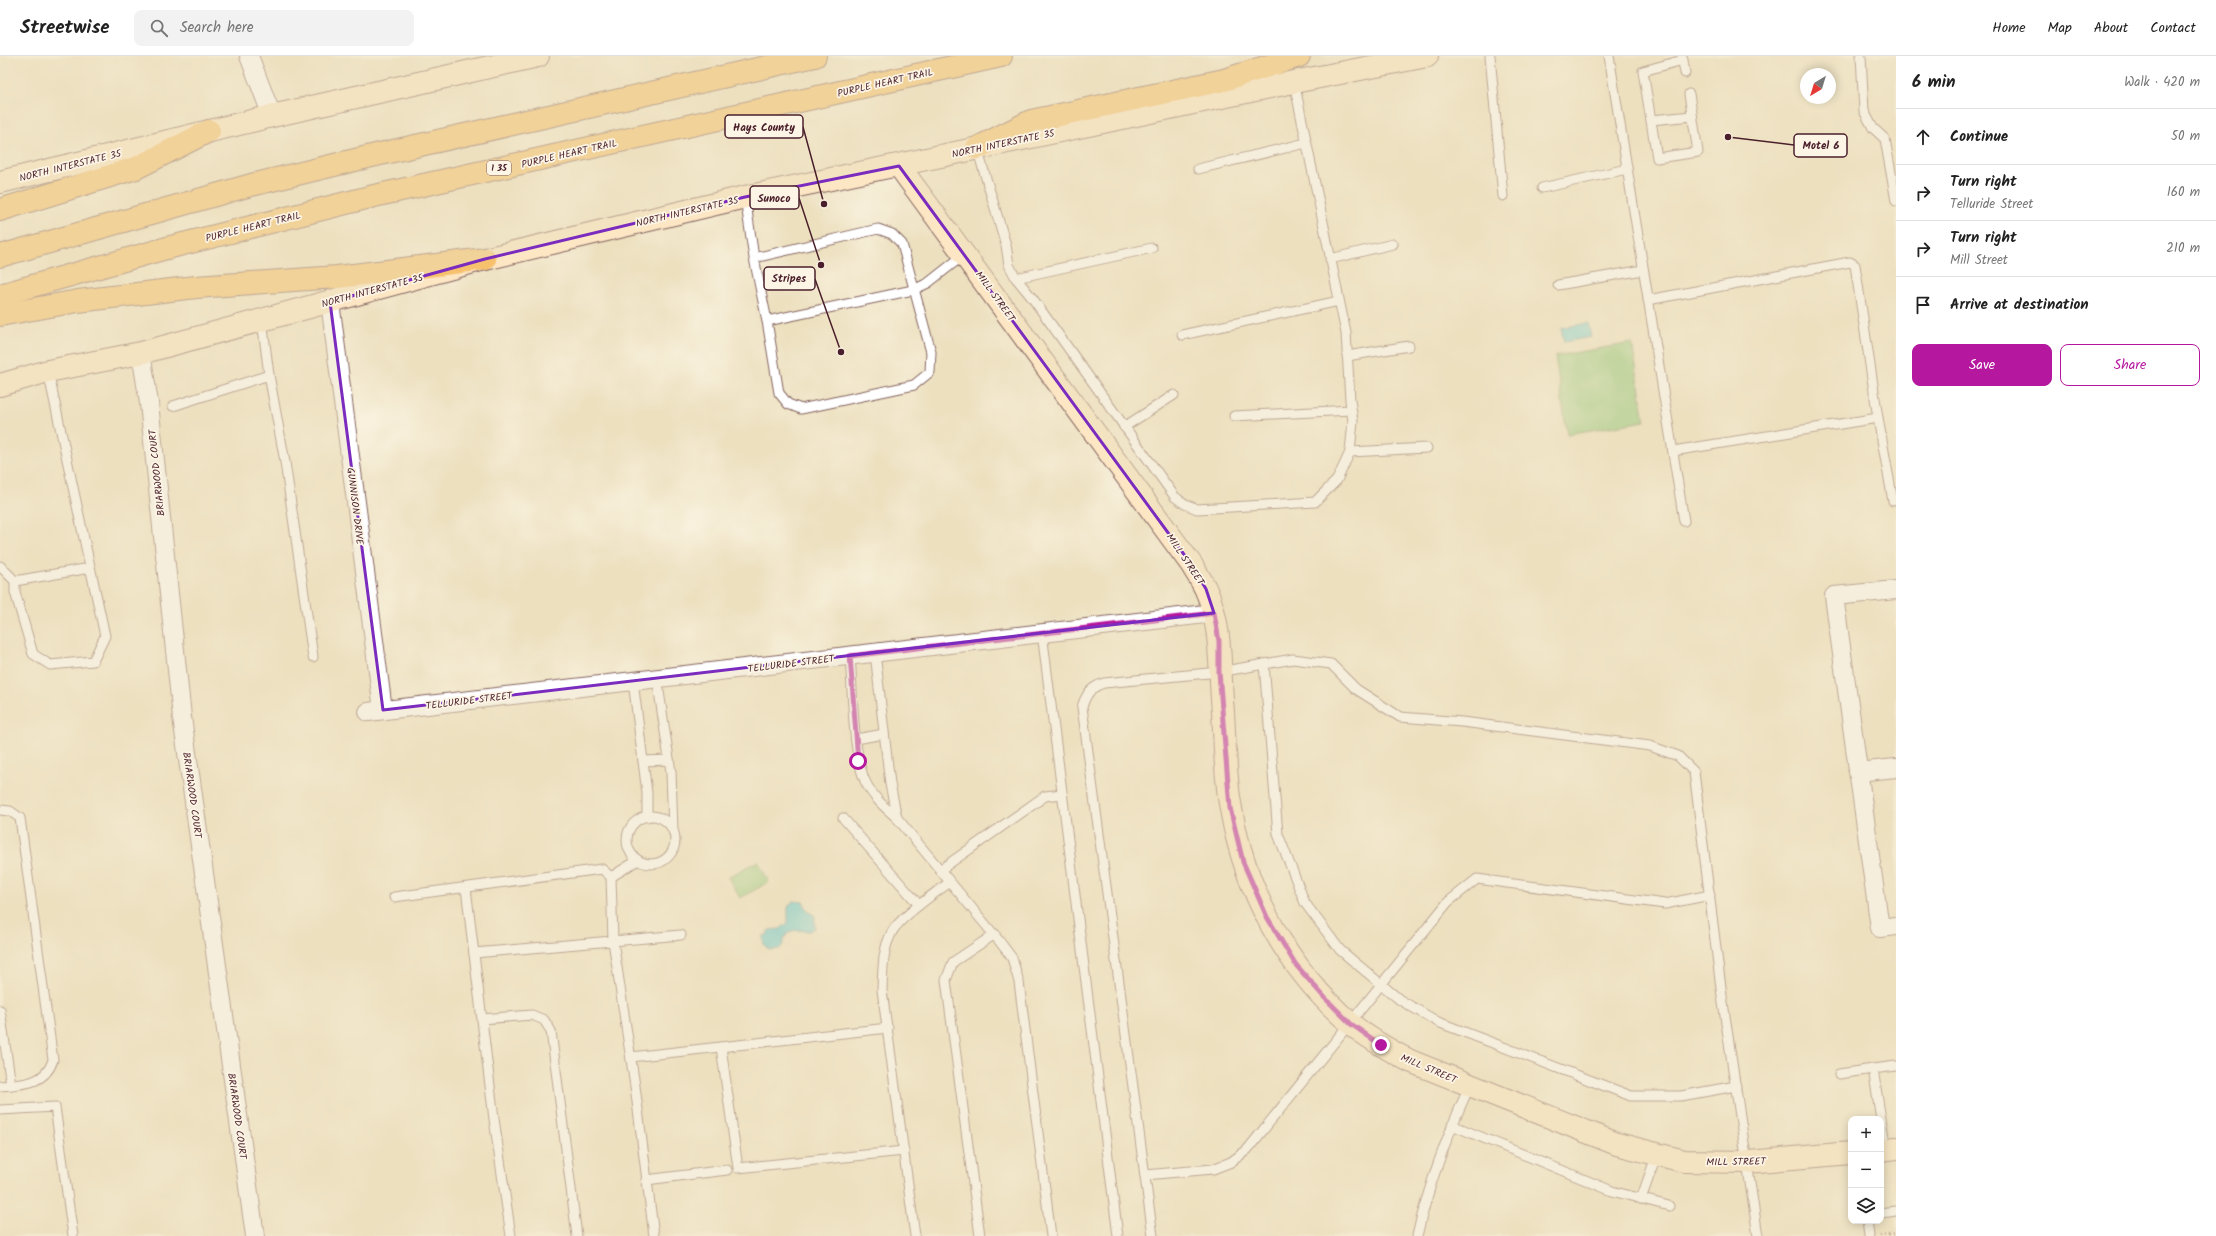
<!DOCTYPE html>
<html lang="en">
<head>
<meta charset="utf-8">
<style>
  :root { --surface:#fff; --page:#f2f2f2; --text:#222; --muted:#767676; --line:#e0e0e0; --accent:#b5179e }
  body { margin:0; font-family:Kalam,sans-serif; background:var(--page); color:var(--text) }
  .controls { position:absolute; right:12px; bottom:12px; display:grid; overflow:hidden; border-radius:8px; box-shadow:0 2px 10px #0003 }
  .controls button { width:36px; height:36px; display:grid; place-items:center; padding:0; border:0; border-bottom:1px solid var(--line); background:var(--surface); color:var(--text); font:20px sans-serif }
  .compass { position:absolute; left:1800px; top:12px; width:36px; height:36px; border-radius:50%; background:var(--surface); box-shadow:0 2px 10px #0003; rotate:218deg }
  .stop { position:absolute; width:12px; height:12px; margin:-9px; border:3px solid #b5179e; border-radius:50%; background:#fff }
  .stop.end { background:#b5179e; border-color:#fff; box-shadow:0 1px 4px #0008 }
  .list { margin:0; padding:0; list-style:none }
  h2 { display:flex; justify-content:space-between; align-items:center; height:52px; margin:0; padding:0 16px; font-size:17px }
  h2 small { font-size:13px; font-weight:400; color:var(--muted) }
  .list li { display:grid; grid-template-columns:26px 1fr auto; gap:12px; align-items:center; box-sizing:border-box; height:56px; padding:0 16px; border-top:1px solid var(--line) }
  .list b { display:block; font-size:15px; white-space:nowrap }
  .list p { margin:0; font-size:13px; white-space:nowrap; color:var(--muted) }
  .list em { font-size:13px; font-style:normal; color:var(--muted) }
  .actions { display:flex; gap:8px; padding:12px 16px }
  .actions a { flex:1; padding:9px 0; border:1px solid var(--accent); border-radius:8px; text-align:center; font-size:14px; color:var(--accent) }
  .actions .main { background:var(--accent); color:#fff }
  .icon { flex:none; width:22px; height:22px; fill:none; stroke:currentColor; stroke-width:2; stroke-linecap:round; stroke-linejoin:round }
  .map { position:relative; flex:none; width:1896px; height:1180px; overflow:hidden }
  header { display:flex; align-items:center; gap:24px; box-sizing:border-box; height:56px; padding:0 20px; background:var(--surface); border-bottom:1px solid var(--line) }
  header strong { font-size:19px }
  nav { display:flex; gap:22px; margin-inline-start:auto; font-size:14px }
  .search { width:280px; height:36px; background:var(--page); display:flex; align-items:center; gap:10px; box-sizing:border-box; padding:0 14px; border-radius:8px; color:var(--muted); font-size:15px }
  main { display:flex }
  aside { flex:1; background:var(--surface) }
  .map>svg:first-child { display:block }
  .green { fill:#91c77a; stroke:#6e7352 }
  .water { fill:#5bc8d1; stroke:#52747e }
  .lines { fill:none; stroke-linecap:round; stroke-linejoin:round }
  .lane-casing { stroke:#83635f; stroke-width:11 }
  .street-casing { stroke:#83635f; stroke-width:20 }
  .secondary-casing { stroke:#83635f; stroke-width:24 }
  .highway-casing { stroke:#83635f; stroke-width:24 }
  .path { stroke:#83635f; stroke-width:2.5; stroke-dasharray:1 3; stroke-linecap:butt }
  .lane { stroke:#fff; stroke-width:9 }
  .street { stroke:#fff; stroke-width:18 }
  .secondary { stroke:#fce6c4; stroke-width:22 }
  .highway { stroke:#f7c06c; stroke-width:22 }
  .route { stroke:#b5179e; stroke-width:5 }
  .marked { fill:none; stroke:#7b2cbf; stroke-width:3; stroke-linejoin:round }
  .labels { text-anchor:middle; stroke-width:3.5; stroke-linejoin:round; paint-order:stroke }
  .shield { fill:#fcf5e5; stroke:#7f5f63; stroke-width:1 }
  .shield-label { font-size:9px; font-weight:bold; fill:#4a1f2b }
  .street-label { font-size:10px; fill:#4a1f2b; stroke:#fcf5e5 }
  .leader { fill:none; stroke:#4a1f2b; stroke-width:1.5 }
  .callout-dot { fill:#4a1f2b; stroke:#fcf5e5; stroke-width:1.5 }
  .callout { fill:#fcf5e5; stroke:#4a1f2b; stroke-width:1.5 }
  .callout-label { font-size:11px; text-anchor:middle; font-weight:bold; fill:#4a1f2b }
</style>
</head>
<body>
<header>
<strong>Streetwise</strong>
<div class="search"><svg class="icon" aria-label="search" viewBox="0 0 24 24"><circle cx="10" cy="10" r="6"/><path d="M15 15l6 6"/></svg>Search here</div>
<nav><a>Home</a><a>Map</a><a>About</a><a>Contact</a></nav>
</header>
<main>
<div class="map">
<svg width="1896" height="1180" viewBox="0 0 1896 1180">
  <rect width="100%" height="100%" fill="#fcf5e5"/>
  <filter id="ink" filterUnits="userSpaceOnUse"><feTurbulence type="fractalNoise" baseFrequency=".025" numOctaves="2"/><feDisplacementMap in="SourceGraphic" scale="8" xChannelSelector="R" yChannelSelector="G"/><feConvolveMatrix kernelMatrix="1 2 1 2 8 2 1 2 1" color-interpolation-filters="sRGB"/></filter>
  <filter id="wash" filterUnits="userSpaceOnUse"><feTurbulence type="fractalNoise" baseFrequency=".012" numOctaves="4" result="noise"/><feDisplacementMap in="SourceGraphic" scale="16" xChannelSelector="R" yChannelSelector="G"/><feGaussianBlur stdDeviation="0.9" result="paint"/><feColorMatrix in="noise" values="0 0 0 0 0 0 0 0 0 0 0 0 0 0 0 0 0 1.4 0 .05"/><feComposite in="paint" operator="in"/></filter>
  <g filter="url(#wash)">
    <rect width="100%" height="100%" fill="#ece0bf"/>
    <g class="green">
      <polygon points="1632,287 1645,365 1567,378 1555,300"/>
      <polygon points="758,805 769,826 740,842 728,821"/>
    </g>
    <g class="water">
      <polygon points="1588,267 1591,281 1564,286 1561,272"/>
      <path d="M 793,845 L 803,846 L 808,855 L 815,860 L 815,872 L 810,875 C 801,875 791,871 785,881 C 783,886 784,889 779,893 L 770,894 L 764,889 L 763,880 L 767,879 L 770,874 L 780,873 L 788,867 L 788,851 Z"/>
    </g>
  </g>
  <g filter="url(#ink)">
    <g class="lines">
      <defs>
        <g id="lane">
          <polyline points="1490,0 1503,140"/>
          <polyline points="1609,0 1684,465"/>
          <polyline points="1682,0 1685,17"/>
          <polyline points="1861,0 1864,55 1873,72 1885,83 1896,145"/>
          <polyline points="1683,4 1643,15 1657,102 1698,96 1689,38"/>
          <polyline points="1651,64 1692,60"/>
          <polyline points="977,92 1006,189 1009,209 1016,222 1033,243 1175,441 1185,448 1197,453 1315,446 1337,424 1350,396 1353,365 1350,344 1346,277 1294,26"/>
          <polyline points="1198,113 1306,87"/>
          <polyline points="1542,132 1627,113"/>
          <polyline points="745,141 754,202 767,265 779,337 788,348 801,353 914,329 930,316 931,296 902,188 892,178 878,173 754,202"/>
          <polyline points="1330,203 1393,188"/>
          <polyline points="1016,222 1152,192"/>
          <polyline points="1558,229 1643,214"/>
          <polyline points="1648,244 1850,206 1855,209 1878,362 1893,445"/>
          <polyline points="262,264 269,319 285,406 313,601"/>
          <polyline points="767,265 913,234 928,227 965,198"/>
          <polyline points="1182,279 1339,245"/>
          <polyline points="1347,300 1409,290"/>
          <polyline points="48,315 105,580 93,605 50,609 33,598 15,536 15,525 90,512"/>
          <polyline points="173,350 269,319"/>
          <polyline points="1234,360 1351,354"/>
          <polyline points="1124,371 1174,339"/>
          <polyline points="1673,395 1878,362"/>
          <polyline points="1350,396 1427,392"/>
          <polyline points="0,510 15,525"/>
          <polyline points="1042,577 1118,1180"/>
          <polyline points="875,597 890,728 897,762"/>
          <path d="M 850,600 C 853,634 852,695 865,725 C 872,740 884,751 897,762 L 1000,886 L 1012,902 L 1019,926 L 1051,1180"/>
          <polyline points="1264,608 1278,778 1305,847 1340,894 1400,944 1438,966 1631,1040 1681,1040 1736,1030"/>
          <polyline points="657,622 671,716 673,775"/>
          <polyline points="633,625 647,737 647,761"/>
          <polyline points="856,683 884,678"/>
          <polyline points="643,705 669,704"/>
          <path d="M 0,754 L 10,755 L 20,762 L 53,1004 C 45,1029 22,1028 0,1030"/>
          <circle cx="651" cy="784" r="24"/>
          <polyline points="843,762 919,849"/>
          <polyline points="940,814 1045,740 1062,738"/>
          <polyline points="611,821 638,804"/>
          <polyline points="466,832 494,1063 511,1180"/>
          <polyline points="394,841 602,813 611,821 613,885 635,1030 654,1180"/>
          <polyline points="474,897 681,879"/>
          <polyline points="0,954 11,1029"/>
          <polyline points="482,963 532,959 544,964 551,975 577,1180"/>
          <polyline points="721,991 738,1112 904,1095"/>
          <polyline points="631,1001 888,972"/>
          <polyline points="1873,1013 1896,1010"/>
          <polyline points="1839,1018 1873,1013 1881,1063"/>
          <polyline points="0,1054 55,1051 73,1180"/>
          <polyline points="1881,1063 1886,1093"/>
          <polyline points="1452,1069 1612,1135 1669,1150"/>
          <polyline points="1145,1119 1213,1113 1231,1106 1247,1094 1448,846 1477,823 1665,848 1710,839"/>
          <polyline points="646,1124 727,1114"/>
          <polyline points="1641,1143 1657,1098"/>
          <polyline points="1881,1157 1896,1155"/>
          <polyline points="1867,1165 1869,1180"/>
          <path d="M 915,1180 L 882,934 C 883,914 882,894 892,876 C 899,862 936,836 950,826"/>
          <polyline points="980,1180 946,924 953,906 995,878"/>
          <path d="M 1153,1180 L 1082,651 C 1086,638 1091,631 1104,627 L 1219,616 L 1293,603 L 1331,608 L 1356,633 L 1400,661 L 1462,666 L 1650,690 L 1678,700 L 1694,716 L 1722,940 L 1758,1180"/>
          <path d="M 1417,1180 C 1429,1127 1447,1079 1470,1029"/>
        </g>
        <g id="street">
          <polyline points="249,0 272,60"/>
          <polyline points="330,246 383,654"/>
          <polyline points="141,297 149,347 182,661 255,1180"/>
          <polyline points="1896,534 1834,540 1880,872 1896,870"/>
          <polyline points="368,656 1214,557"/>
          <polyline points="1857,716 1896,712"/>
        </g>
        <g id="secondary">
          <path d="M 899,110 L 1191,508 C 1196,516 1202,525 1206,534 C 1223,572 1219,616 1223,656 C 1225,688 1225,722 1231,753 C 1245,835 1287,913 1351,968 C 1369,983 1389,994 1410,1005 L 1617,1088 L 1684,1105 L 1748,1106 L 1851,1097"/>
          <polyline points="0,126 272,60 538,0"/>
          <polyline points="0,329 48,315 141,297 485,203 745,141 1294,26 1427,0"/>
          <polyline points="1881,1094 1896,1092"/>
        </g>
        <g id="highway">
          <polyline points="977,92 1031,65 1224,24 1299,0"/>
          <polyline points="0,154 136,112 209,75"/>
          <polyline points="0,200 251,129 380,98 815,0"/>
          <polyline points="0,239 167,192 374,140 1001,0"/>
          <polyline points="0,259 78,245 196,231 337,221 485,203"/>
        </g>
      </defs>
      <use href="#lane" class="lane-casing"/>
      <use href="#street" class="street-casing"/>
      <use href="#secondary" class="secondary-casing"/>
      <use href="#highway" class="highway-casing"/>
      <polyline class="path" points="1881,1180 1896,1178"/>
      <use href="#lane" class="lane"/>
      <use href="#street" class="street"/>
      <use href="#secondary" class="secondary"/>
      <use href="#highway" class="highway"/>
    </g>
  </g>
  <g class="lines" filter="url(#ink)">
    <polyline class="route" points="858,705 850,600 1214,557 1219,585 1219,616 1230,752 1243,806 1267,861 1296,909 1325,942 1351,968 1381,989"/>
  </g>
  <path d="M0 0H1896V1180H0ZM 899,110 L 1191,508 L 1206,533 L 1214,557 L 383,654 L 330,246 L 485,203 L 745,141 Z" fill="#ece0bf" fill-opacity=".55" fill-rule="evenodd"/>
  <path class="marked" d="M 899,110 L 1191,508 L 1206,533 L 1214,557 L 383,654 L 330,246 L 485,203 L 745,141 Z"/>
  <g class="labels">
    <rect class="shield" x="487" y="105" width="24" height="14" rx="3"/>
    <g class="shield-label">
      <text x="499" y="115">I 35</text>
    </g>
    <g class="street-label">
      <text transform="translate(885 26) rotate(-13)" y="4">PURPLE HEART TRAIL</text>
      <text transform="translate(1003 87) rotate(-12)" y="4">NORTH INTERSTATE 35</text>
      <text transform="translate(569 97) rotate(-13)" y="4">PURPLE HEART TRAIL</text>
      <text transform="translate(70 109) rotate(-14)" y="4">NORTH INTERSTATE 35</text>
      <text transform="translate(687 155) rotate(-13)" y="4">NORTH INTERSTATE 35</text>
      <text transform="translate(253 170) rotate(-14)" y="4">PURPLE HEART TRAIL</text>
      <text transform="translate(372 234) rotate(-15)" y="4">NORTH INTERSTATE 35</text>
      <text transform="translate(996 240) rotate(54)" y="4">MILL STREET</text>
      <text transform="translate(156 417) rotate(-96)" y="4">BRIARWOOD COURT</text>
      <text transform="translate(356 450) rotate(83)" y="4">GUNNISON DRIVE</text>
      <text transform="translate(1186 503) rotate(56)" y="4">MILL STREET</text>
      <text transform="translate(791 607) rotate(-7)" y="4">TELLURIDE STREET</text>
      <text transform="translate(469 644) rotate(-7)" y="4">TELLURIDE STREET</text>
      <text transform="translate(193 739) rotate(82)" y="4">BRIARWOOD COURT</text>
      <text transform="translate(1429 1012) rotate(23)" y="4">MILL STREET</text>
      <text transform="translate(238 1060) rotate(82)" y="4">BRIARWOOD COURT</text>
      <text transform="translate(1736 1105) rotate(-1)" y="4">MILL STREET</text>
    </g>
  </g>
  <path class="leader" d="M824 148L803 71M1728 81L1794 89M821 209L799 142M841 296L815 223"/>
  <g class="callout-dot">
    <circle cx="824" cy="148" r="4"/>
    <circle cx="1728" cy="81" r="4"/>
    <circle cx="821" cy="209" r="4"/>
    <circle cx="841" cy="296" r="4"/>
  </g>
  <g class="callout">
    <rect x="725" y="59" width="78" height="23" rx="4"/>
    <rect x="1794" y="78" width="53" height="23" rx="4"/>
    <rect x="750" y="130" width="49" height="23" rx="4"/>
    <rect x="764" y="211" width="51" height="23" rx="4"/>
  </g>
  <g class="callout-label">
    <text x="764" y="75">Hays County</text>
    <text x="1821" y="93">Motel 6</text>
    <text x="774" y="146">Sunoco</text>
    <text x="789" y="226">Stripes</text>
  </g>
</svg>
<div class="controls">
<button>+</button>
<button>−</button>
<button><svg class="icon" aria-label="layers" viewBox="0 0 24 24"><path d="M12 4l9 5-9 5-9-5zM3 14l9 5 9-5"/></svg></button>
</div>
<svg class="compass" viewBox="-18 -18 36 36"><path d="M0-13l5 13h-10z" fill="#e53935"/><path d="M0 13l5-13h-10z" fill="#767676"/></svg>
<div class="stop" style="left:858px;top:705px"></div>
<div class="stop end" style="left:1381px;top:989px"></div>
</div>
<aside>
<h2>6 min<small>Walk · 420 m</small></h2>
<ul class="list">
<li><svg class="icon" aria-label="ahead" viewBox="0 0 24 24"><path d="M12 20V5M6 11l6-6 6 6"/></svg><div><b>Continue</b></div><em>50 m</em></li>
<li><svg class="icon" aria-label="right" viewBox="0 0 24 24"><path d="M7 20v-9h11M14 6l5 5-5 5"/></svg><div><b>Turn right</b><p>Telluride Street</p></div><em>160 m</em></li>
<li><svg class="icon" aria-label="right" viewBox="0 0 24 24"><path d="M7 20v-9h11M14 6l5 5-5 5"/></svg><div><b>Turn right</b><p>Mill Street</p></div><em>210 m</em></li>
<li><svg class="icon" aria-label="arrive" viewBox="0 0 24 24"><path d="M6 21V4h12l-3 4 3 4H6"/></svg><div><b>Arrive at destination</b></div></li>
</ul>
<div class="actions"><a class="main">Save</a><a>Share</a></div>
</aside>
</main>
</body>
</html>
